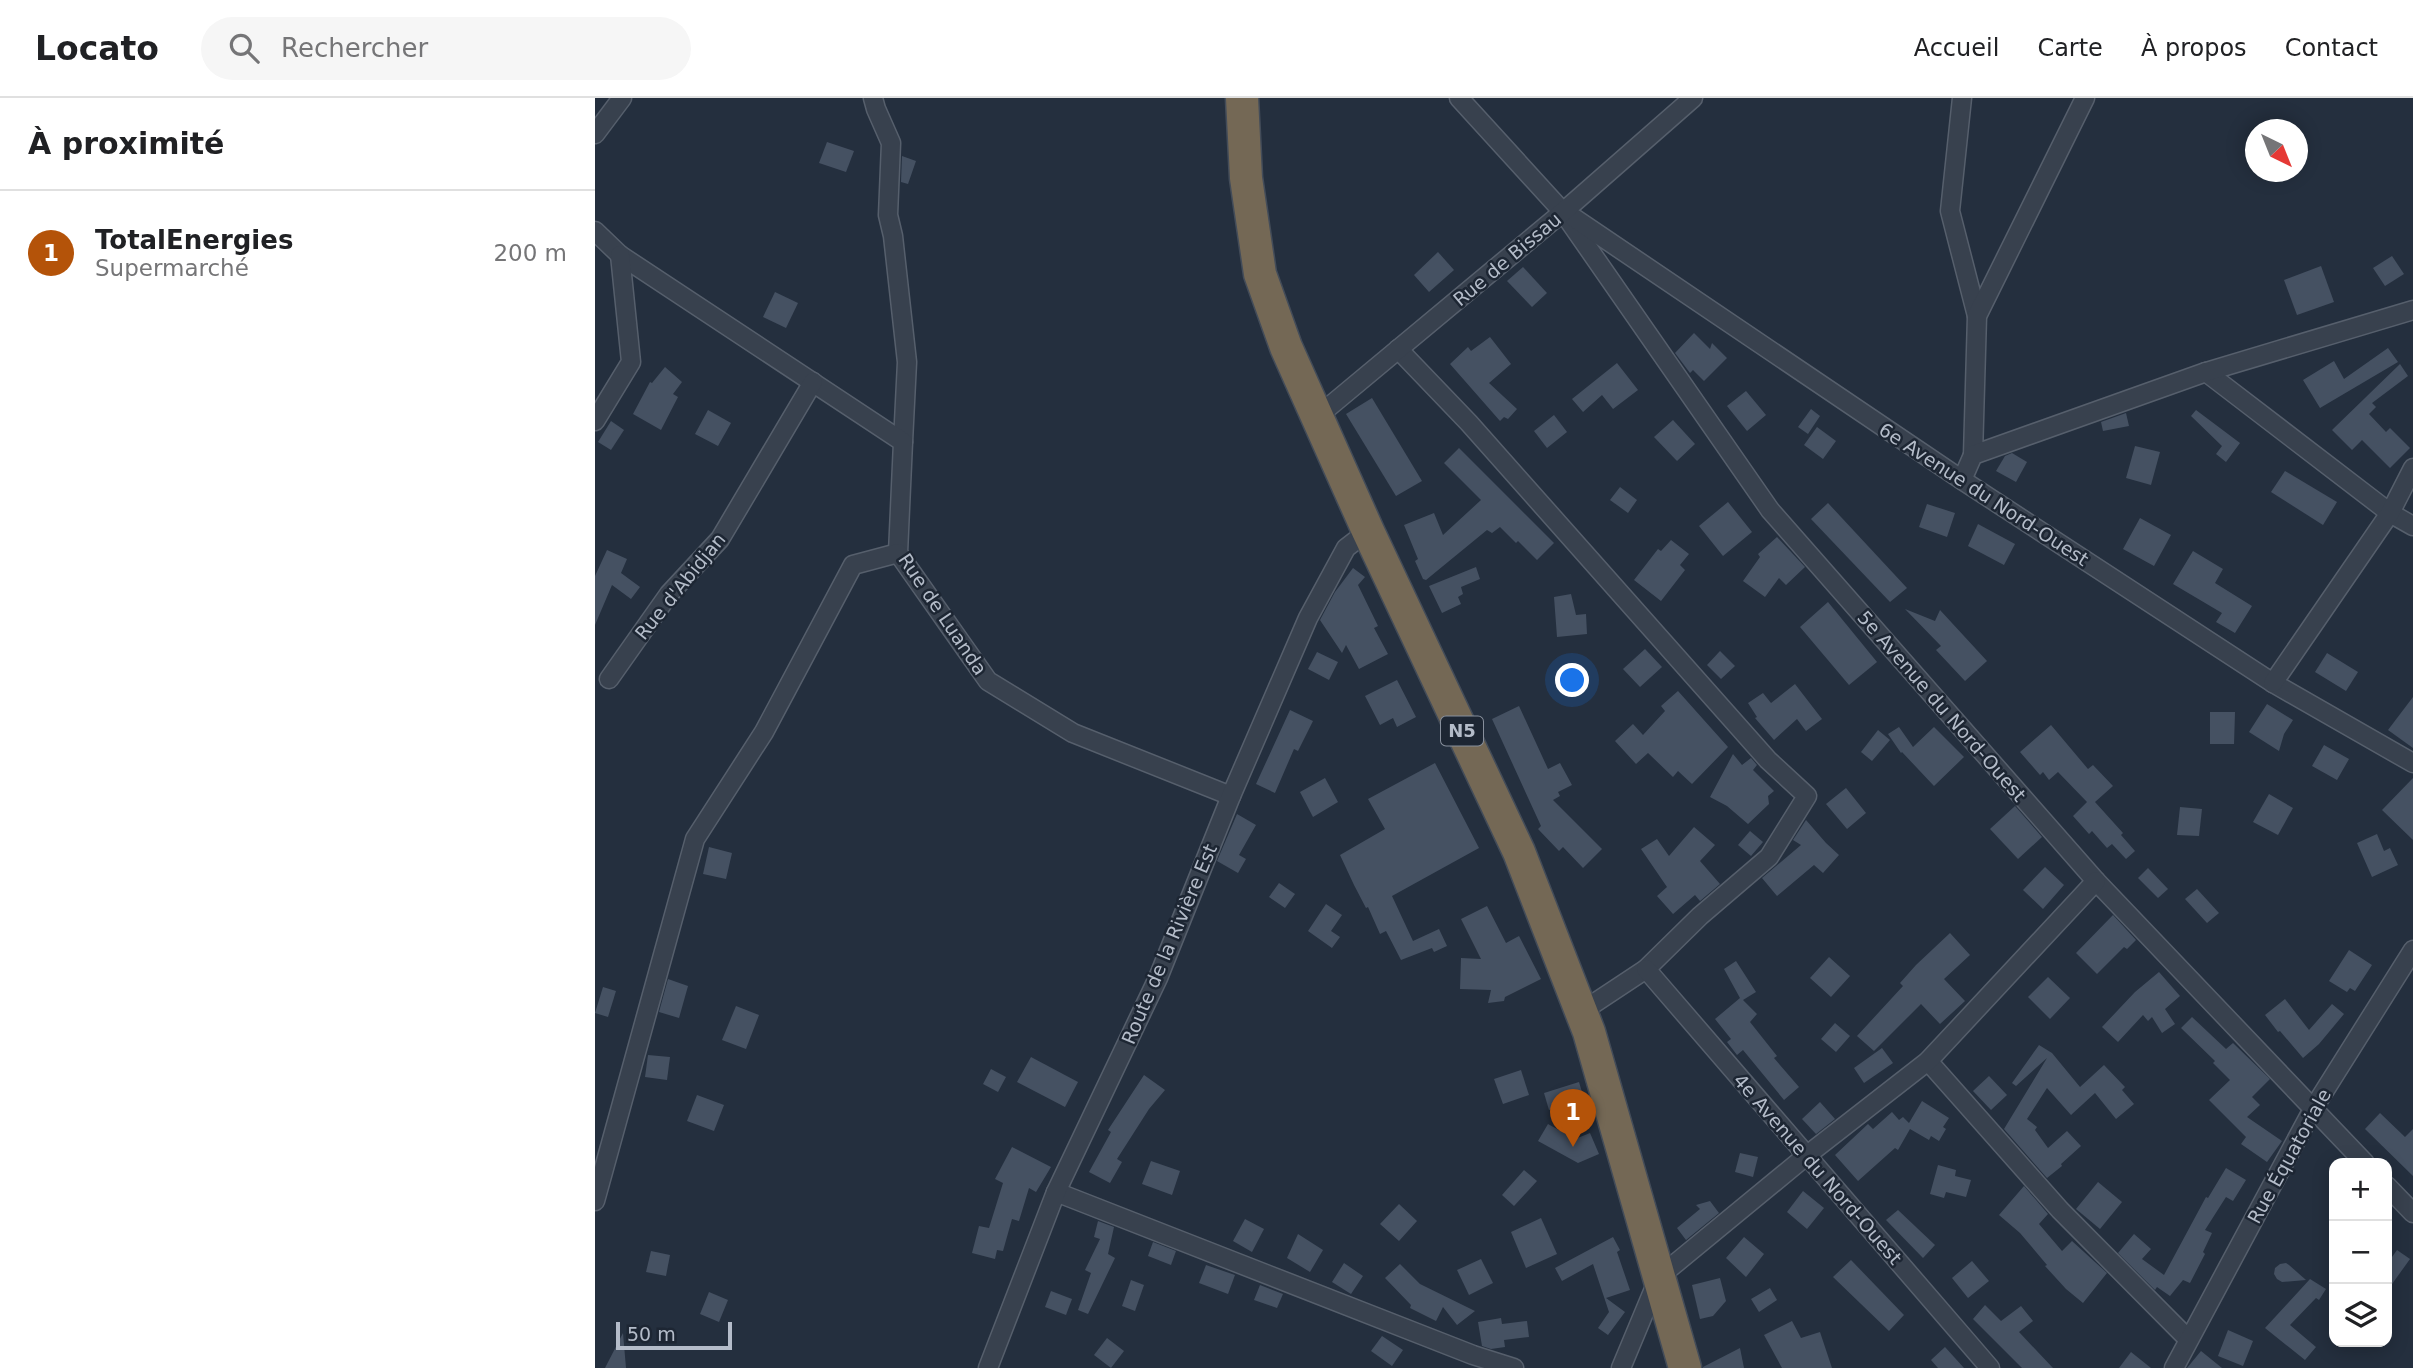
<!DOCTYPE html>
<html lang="fr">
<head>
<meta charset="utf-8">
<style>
  :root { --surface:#fff; --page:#f6f6f6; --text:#202124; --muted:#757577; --line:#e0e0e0; --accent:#b45309 }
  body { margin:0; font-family:"DejaVu Sans",sans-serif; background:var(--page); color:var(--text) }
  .controls { position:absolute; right:21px; bottom:21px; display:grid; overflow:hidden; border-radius:14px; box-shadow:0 4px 18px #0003 }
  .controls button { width:63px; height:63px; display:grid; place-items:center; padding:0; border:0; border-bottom:2px solid var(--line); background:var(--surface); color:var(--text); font:35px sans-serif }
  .compass { position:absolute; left:1650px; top:21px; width:63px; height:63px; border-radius:50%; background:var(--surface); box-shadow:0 4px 18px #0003; rotate:137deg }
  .scale { position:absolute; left:21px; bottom:18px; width:116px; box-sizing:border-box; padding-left:7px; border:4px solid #b4bcc9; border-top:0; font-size:19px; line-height:24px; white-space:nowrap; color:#b4bcc9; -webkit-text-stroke:5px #1d2633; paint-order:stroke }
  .you { position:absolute; left:978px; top:583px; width:24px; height:24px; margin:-18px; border:5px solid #fff; border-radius:50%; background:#1a73e8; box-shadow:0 0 0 10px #1a73e833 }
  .badge { display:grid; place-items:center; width:46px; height:46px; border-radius:50%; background:var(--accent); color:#fff; font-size:23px; font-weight:700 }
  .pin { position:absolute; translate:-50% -58px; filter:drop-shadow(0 2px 4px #0008) }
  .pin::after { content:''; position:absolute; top:37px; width:24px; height:21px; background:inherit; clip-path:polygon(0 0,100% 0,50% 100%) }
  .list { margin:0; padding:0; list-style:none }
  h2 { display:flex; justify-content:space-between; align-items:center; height:91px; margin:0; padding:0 28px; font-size:30px }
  h2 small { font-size:23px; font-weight:400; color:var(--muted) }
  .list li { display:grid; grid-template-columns:46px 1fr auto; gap:21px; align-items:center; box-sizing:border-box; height:126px; padding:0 28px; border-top:2px solid var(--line) }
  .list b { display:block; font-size:26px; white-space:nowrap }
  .list p { margin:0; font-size:23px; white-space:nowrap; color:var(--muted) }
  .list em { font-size:23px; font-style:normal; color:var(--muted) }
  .icon { flex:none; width:38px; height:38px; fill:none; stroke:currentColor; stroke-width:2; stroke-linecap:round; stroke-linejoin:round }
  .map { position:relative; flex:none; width:1818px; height:1270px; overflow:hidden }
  header { display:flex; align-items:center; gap:42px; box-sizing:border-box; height:98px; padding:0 35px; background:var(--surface); border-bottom:2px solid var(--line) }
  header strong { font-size:33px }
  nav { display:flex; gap:38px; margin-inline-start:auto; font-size:24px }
  .search { width:490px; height:63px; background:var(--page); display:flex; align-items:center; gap:18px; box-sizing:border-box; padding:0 24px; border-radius:38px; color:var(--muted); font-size:26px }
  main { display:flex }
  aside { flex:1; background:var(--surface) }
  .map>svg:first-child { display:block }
  .building { fill:#455162 }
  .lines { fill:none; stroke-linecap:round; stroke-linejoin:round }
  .street-casing { stroke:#565f6c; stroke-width:21 }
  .highway-casing { stroke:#434c59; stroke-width:35 }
  .street { stroke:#38414e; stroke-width:18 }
  .highway { stroke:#746855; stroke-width:32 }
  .labels { text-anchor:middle; stroke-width:5; stroke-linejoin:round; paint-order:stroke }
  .shield { fill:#1d2633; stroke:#878f9c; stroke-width:2 }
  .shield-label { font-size:18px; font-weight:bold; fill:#b4bcc9 }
  .street-label { font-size:19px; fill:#b4bcc9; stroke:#1d2633 }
</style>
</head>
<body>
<header>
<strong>Locato</strong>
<div class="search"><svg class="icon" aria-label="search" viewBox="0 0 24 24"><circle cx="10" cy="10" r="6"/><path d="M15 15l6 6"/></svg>Rechercher</div>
<nav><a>Accueil</a><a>Carte</a><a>À propos</a><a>Contact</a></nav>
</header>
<main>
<aside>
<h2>À proximité<small></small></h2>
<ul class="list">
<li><span class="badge">1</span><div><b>TotalEnergies</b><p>Supermarché</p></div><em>200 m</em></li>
</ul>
</aside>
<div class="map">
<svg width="1818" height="1270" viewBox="0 0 1818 1270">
  <rect width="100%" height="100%" fill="#242f3e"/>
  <g class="building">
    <polygon points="232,44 259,53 251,74 224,65"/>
    <polygon points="307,58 321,63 313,86 306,84"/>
    <polygon points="843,154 859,172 834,194 819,177"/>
    <polygon points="1797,158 1809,176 1790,188 1778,170"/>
    <polygon points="1726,168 1739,204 1702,217 1689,182"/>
    <polygon points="928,169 952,195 937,209 912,183"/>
    <polygon points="180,194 203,205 191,230 168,219"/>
    <polygon points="1099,235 1115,251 1117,245 1132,260 1109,283 1098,272 1095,275 1080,255"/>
    <polygon points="895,239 916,266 894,285 922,311 913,321 909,319 905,323 855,266 873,249 876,253"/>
    <polygon points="1793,250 1803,264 1725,310 1708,282 1739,263 1749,281"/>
    <polygon points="1022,265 1043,292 1018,311 1007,297 988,314 977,301"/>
    <polygon points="1805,266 1813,278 1777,305 1781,309 1774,316 1791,334 1795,330 1815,350 1795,370 1767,342 1757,352 1737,332"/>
    <polygon points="70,269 87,284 78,296 83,299 66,332 38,316 55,284 57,285"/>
    <polygon points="1151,293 1171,317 1152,333 1132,308"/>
    <polygon points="777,300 827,383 801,398 751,316"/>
    <polygon points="1216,311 1225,318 1213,336 1203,329"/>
    <polygon points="113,312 136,325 123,348 100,336"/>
    <polygon points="1601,312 1645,345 1631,364 1621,356 1627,348 1596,318"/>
    <polygon points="1531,315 1534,328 1508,333 1506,324"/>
    <polygon points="959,317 972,334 952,350 939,333"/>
    <polygon points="1078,322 1100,346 1082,363 1059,339"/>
    <polygon points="16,323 29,332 16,352 3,344"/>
    <polygon points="1222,329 1241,343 1228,361 1209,347"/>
    <polygon points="1540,348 1565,354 1556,387 1531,380"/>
    <polygon points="864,350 959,445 942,462 923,443 921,445 905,429 897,435 892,432 831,482 828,481 820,463 823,461 809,427 839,415 848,437 886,402 849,365"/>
    <polygon points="1417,355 1432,364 1421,384 1401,373 1410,358"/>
    <polygon points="1690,373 1742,404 1728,427 1676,394"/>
    <polygon points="1025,389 1042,402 1033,415 1015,402"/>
    <polygon points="1133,404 1157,434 1128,458 1104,428"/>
    <polygon points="1233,405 1312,490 1295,504 1216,421"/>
    <polygon points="1332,406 1360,415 1352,439 1324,429"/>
    <polygon points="1545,420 1576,437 1559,468 1528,451"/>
    <polygon points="1383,426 1420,446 1409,467 1373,448"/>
    <polygon points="1182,439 1210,469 1191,487 1184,480 1170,499 1148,483 1165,459 1163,456"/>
    <polygon points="1076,442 1094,456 1085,467 1090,472 1066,503 1039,482 1063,451 1066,453"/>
    <polygon points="12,452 32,461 26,475 45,489 36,501 17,487 0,527 0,478"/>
    <polygon points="1598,453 1628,471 1620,485 1657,508 1640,535 1621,524 1627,515 1578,486"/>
    <polygon points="881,469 885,481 866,489 868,496 863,499 866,506 847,515 834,488"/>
    <polygon points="758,470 770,479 763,487 783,528 779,530 793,556 764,571 751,547 747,555 725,522 740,494"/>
    <polygon points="976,496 981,517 991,516 992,536 962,539 959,499"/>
    <polygon points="1233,504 1282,564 1254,587 1205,529"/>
    <polygon points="1310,511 1340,523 1345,512 1392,563 1370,583 1341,552 1346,548"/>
    <polygon points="1050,551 1067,569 1045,589 1028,571"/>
    <polygon points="1125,553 1140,568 1126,581 1112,567"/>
    <polygon points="722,554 743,564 734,582 713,571"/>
    <polygon points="1732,555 1763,574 1751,593 1720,574"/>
    <polygon points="802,582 821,619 802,629 798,620 785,627 770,598"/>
    <polygon points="1200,586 1227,621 1211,633 1202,621 1179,642 1160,620 1162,619 1153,605 1168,595 1176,605"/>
    <polygon points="1083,593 1133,649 1097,686 1083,673 1078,679 1053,655 1041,666 1020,643 1038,626 1048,637 1070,613 1066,608"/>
    <polygon points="1818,599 1818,650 1793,632"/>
    <polygon points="1672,606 1698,622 1689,636 1684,653 1654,634"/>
    <polygon points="924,608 953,671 965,665 977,687 963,694 965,698 958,702 1007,751 988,770 968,749 964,753 943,731 946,728 897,621"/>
    <polygon points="695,612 718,623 703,653 699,651 680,695 661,686"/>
    <polygon points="1615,614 1640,614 1639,646 1615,646"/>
    <polygon points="1456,627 1493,671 1498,667 1518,688 1500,704 1528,735 1526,737 1540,753 1531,761 1517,746 1512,750 1497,733 1494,736 1478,718 1492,704 1463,674 1454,682 1448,674 1445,677 1425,654"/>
    <polygon points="1304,629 1318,649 1339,629 1369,659 1339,688 1307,654 1306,655 1293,636"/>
    <polygon points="1283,632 1295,642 1277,663 1266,654"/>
    <polygon points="1729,647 1754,661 1742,682 1717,668"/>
    <polygon points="1138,656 1147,667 1156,660 1162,667 1158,672 1179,693 1173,698 1174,706 1153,726 1132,708 1115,699"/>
    <polygon points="840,665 884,750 797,798 818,843 844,831 852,848 839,854 837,850 806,862 791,833 785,836 773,809 771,810 759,787 745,757 790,731 773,701"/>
    <polygon points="730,680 743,704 718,719 705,694"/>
    <polygon points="1818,680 1818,742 1787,712"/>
    <polygon points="1251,690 1271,715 1252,731 1231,706"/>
    <polygon points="1674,696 1698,710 1683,737 1658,724"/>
    <polygon points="1420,708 1447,739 1423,761 1395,731"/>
    <polygon points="1585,709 1607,711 1604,738 1582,737"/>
    <polygon points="642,716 661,727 644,757 651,761 643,775 622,763"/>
    <polygon points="1211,722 1231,745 1244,757 1228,775 1219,767 1182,798 1167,780 1206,747 1198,742"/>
    <polygon points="1099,729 1120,747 1105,763 1125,786 1105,803 1100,797 1078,816 1062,798 1072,789 1046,751 1062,741 1074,758"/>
    <polygon points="1155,733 1168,744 1156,758 1143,747"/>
    <polygon points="1782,736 1789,753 1795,750 1803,767 1777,779 1762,745"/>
    <polygon points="114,749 137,755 131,781 108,776"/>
    <polygon points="1450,769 1469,787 1448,811 1428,792"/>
    <polygon points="1553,770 1573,791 1563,800 1543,780"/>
    <polygon points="684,785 700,796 690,810 674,799"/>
    <polygon points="1602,791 1624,815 1612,825 1590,801"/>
    <polygon points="731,806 747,817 736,833 745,839 737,850 713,833"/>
    <polygon points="892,808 911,845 924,838 946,881 910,899 909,903 893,905 896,892 865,891 866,860 886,861 866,821"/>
    <polygon points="1518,817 1541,842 1532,851 1529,849 1502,876 1481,855"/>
    <polygon points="1355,835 1375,857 1349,881 1370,903 1345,926 1326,906 1279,953 1262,938 1308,888 1305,885 1321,867"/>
    <polygon points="1754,852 1777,867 1760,893 1755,890 1752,894 1734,883"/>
    <polygon points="1234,859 1255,878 1236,899 1215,880"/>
    <polygon points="1141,863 1161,894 1148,902 1162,916 1155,924 1182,958 1179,960 1204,989 1189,1002 1148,952 1142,957 1132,944 1136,941 1120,921 1145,900 1129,871"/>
    <polygon points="1564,874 1585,898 1570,911 1580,926 1567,935 1557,919 1553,923 1548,917 1523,944 1507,929 1540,894"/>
    <polygon points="1453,879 1475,900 1455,921 1433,899"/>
    <polygon points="73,881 93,888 84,920 64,914"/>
    <polygon points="8,889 21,893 13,919 0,915"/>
    <polygon points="1690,901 1714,932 1737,906 1749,916 1724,946 1708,960 1685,933 1683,934 1670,917"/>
    <polygon points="141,908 164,917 151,951 127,942"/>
    <polygon points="1597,919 1631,951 1638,945 1675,981 1657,999 1665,1007 1652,1019 1687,1043 1672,1064 1646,1046 1651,1039 1614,1002 1635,982 1618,965 1620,963 1586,930"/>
    <polygon points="1240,925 1255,938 1241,954 1226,941"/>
    <polygon points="1444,947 1457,955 1485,989 1509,967 1530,989 1527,992 1539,1006 1521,1021 1500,995 1476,1017 1452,990 1432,1021 1442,1029 1440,1032 1453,1050 1472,1033 1486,1048 1466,1066 1467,1068 1452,1080 1409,1031 1452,960 1421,988 1417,985"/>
    <polygon points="1287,950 1298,965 1269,985 1259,970"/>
    <polygon points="53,957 75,959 72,982 50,979"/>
    <polygon points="436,959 483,984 470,1009 422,984"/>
    <polygon points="396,971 411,979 403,994 388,986"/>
    <polygon points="926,972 934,997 908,1006 899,981"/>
    <polygon points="549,977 570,992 554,1011 522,1061 527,1064 515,1085 494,1074 516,1034 513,1032"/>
    <polygon points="1394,978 1412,997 1396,1012 1378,993"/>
    <polygon points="984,984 989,1001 954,1012 949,995"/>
    <polygon points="102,997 129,1007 119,1033 92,1023"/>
    <polygon points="1327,1003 1354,1020 1348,1029 1351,1031 1344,1043 1336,1038 1334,1042 1315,1031 1303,1052 1300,1050 1263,1083 1240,1057 1273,1026 1278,1031 1297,1014 1304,1022 1308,1019 1314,1025"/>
    <polygon points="1225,1004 1240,1021 1221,1036 1207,1021"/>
    <polygon points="1785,1015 1810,1039 1818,1031 1818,1078 1770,1031"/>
    <polygon points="953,1026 980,1041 995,1035 1004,1056 983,1065 943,1043"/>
    <polygon points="417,1049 456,1069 441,1094 434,1090 424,1123 417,1121 408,1153 402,1152 400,1161 377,1155 384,1128 394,1130 408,1085 400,1081"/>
    <polygon points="1145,1055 1163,1059 1158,1079 1140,1074"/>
    <polygon points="556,1063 585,1073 577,1097 547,1086"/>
    <polygon points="1343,1067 1361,1072 1360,1078 1376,1082 1371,1099 1351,1094 1349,1100 1335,1096"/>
    <polygon points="1631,1070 1651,1082 1638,1103 1631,1099 1610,1132 1617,1135 1608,1154 1610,1156 1595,1185 1588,1182 1575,1198 1562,1189 1560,1192 1523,1155 1539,1136 1556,1151 1547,1161 1569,1177 1611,1099 1613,1100"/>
    <polygon points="929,1072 942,1083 919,1108 907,1097"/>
    <polygon points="1503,1084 1527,1104 1505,1131 1481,1111"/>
    <polygon points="1429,1088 1453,1116 1444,1126 1467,1153 1477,1143 1512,1175 1488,1205 1471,1191 1450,1168 1452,1167 1425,1135 1404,1117"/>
    <polygon points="1208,1093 1229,1110 1212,1131 1192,1114"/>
    <polygon points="1115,1103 1124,1115 1091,1142 1082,1130 1105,1111 1101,1107"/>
    <polygon points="804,1106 822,1123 804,1143 785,1126"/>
    <polygon points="1303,1112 1340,1147 1328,1160 1291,1122"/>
    <polygon points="946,1120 962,1156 931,1170 916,1134"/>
    <polygon points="650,1121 669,1131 657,1154 638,1143"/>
    <polygon points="503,1123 519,1129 513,1156 520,1160 493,1216 483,1212 496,1175 490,1172 505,1141 499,1139"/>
    <polygon points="703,1136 728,1152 715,1174 692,1160"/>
    <polygon points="1018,1139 1025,1152 1022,1154 1035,1192 1011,1200 1030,1214 1013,1237 1003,1230 1014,1214 998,1166 967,1183 960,1170"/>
    <polygon points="1149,1139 1169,1156 1151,1179 1131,1160"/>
    <polygon points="558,1144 581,1153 576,1167 553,1158"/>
    <polygon points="1802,1152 1815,1161 1792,1193 1792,1166"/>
    <polygon points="56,1153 75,1157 71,1178 51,1174"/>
    <polygon points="886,1161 898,1185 874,1197 862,1172"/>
    <polygon points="1256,1162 1309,1217 1294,1233 1238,1179"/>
    <polygon points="1377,1163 1394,1183 1373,1200 1357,1180"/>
    <polygon points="749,1165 768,1178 756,1196 737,1184"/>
    <polygon points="1691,1165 1694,1167 1711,1182 1687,1184 1682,1181 1679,1176 1680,1170 1685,1166"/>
    <polygon points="805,1166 825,1186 880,1213 862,1227 848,1209 841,1223 815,1210 816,1207 790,1180"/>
    <polygon points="611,1167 640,1177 633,1196 604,1185"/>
    <polygon points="1125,1180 1131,1203 1118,1218 1105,1221 1097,1187"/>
    <polygon points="1715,1181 1731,1191 1724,1202 1721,1200 1695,1227 1721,1249 1710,1262 1670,1230"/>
    <polygon points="536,1182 549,1187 540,1213 527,1208"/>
    <polygon points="665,1187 688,1196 682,1210 659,1202"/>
    <polygon points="1175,1190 1182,1202 1164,1214 1156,1201"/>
    <polygon points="456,1193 477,1201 471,1217 450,1209"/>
    <polygon points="114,1194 133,1202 124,1224 105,1216"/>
    <polygon points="1390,1207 1406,1223 1426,1208 1438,1223 1424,1234 1458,1270 1427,1270 1378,1221"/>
    <polygon points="906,1220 907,1226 932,1223 934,1239 909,1242 910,1249 896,1251 887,1248 883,1224"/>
    <polygon points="1197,1223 1206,1240 1225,1234 1237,1270 1187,1270 1169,1237"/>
    <polygon points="1633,1232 1658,1243 1648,1268 1623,1258"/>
    <polygon points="28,1235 31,1270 10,1270"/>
    <polygon points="787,1238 808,1252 797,1268 776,1253"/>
    <polygon points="512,1240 529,1253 516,1270 499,1257"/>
    <polygon points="1350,1249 1369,1270 1343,1270 1336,1262"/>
    <polygon points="1145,1250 1149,1270 1108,1270 1108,1269"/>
    <polygon points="1606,1253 1627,1270 1592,1270"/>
    <polygon points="1536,1254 1556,1270 1524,1270"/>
  </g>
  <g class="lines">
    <defs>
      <g id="street">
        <polyline points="278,0 281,11 296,45 293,117 298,138 312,264 308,344"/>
        <polyline points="864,0 968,114 1175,412 1501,783 1770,1065"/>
        <polyline points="1367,0 1355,113 1382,218"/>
        <polyline points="0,36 27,0"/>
        <polyline points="979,120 1367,382 1678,585 1818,665"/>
        <polyline points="0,133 25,157 308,344 303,455 393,583 478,635 636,698"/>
        <polyline points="803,251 874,325 1173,662 1212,698 1174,759 1105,818 1051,871 986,914"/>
        <polyline points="1611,274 1795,415 1818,428"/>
        <polyline points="723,318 968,114 1098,0"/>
        <polyline points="0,323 36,264 25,157"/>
        <polyline points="1378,357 1382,218 1490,0"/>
        <polyline points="1367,382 1378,357 1611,274 1818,212"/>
        <polyline points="14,581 74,496 125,441 218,284"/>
        <polyline points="1678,585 1795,415 1818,370"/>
        <polyline points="1051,871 1395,1270"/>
        <polyline points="1333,963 1465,1112 1593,1241"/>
        <polyline points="1792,1088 1818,1115"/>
        <polyline points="461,1094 878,1257 919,1270"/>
        <polyline points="0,1103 100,741 169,634 258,467 303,455"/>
        <polyline points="393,1270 461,1094 563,880 636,698 713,520 751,450 773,433"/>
        <polyline points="1026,1270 1064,1179 1211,1058 1333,963 1501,783"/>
        <polyline points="1579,1270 1718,1011 1818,852"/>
      </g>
      <polyline id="highway" points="647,0 651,80 665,176 691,249 773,433 924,754 994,934 1090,1270"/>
    </defs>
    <use href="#street" class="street-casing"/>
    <use href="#highway" class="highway-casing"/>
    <use href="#street" class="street"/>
    <use href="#highway" class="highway"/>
  </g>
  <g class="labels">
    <rect class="shield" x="846" y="618.5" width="42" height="29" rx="5"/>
    <g class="shield-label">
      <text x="867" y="639">N5</text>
    </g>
    <g class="street-label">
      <text transform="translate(912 161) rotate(-40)" y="7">Rue de Bissau</text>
      <text transform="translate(1389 396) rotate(33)" y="7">6e Avenue du Nord-Ouest</text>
      <text transform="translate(85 488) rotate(-51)" y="7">Rue d'Abidjan</text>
      <text transform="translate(348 516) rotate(56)" y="7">Rue de Luanda</text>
      <text transform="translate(1347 608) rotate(49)" y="7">5e Avenue du Nord-Ouest</text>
      <text transform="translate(574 846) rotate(-67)" y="7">Route de la Rivière Est</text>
      <text transform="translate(1694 1058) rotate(-61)" y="7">Rue Équatoriale</text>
      <text transform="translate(1223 1071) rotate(49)" y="7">4e Avenue du Nord-Ouest</text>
    </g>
  </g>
</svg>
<div class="controls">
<button>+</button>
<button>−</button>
<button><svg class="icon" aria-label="layers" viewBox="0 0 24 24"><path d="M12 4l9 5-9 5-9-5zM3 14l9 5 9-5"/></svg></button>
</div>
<svg class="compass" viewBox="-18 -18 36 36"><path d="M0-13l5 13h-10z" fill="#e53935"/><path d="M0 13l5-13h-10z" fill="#757577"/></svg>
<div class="scale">50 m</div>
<div class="you"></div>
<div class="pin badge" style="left:978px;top:1049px">1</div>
</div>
</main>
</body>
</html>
